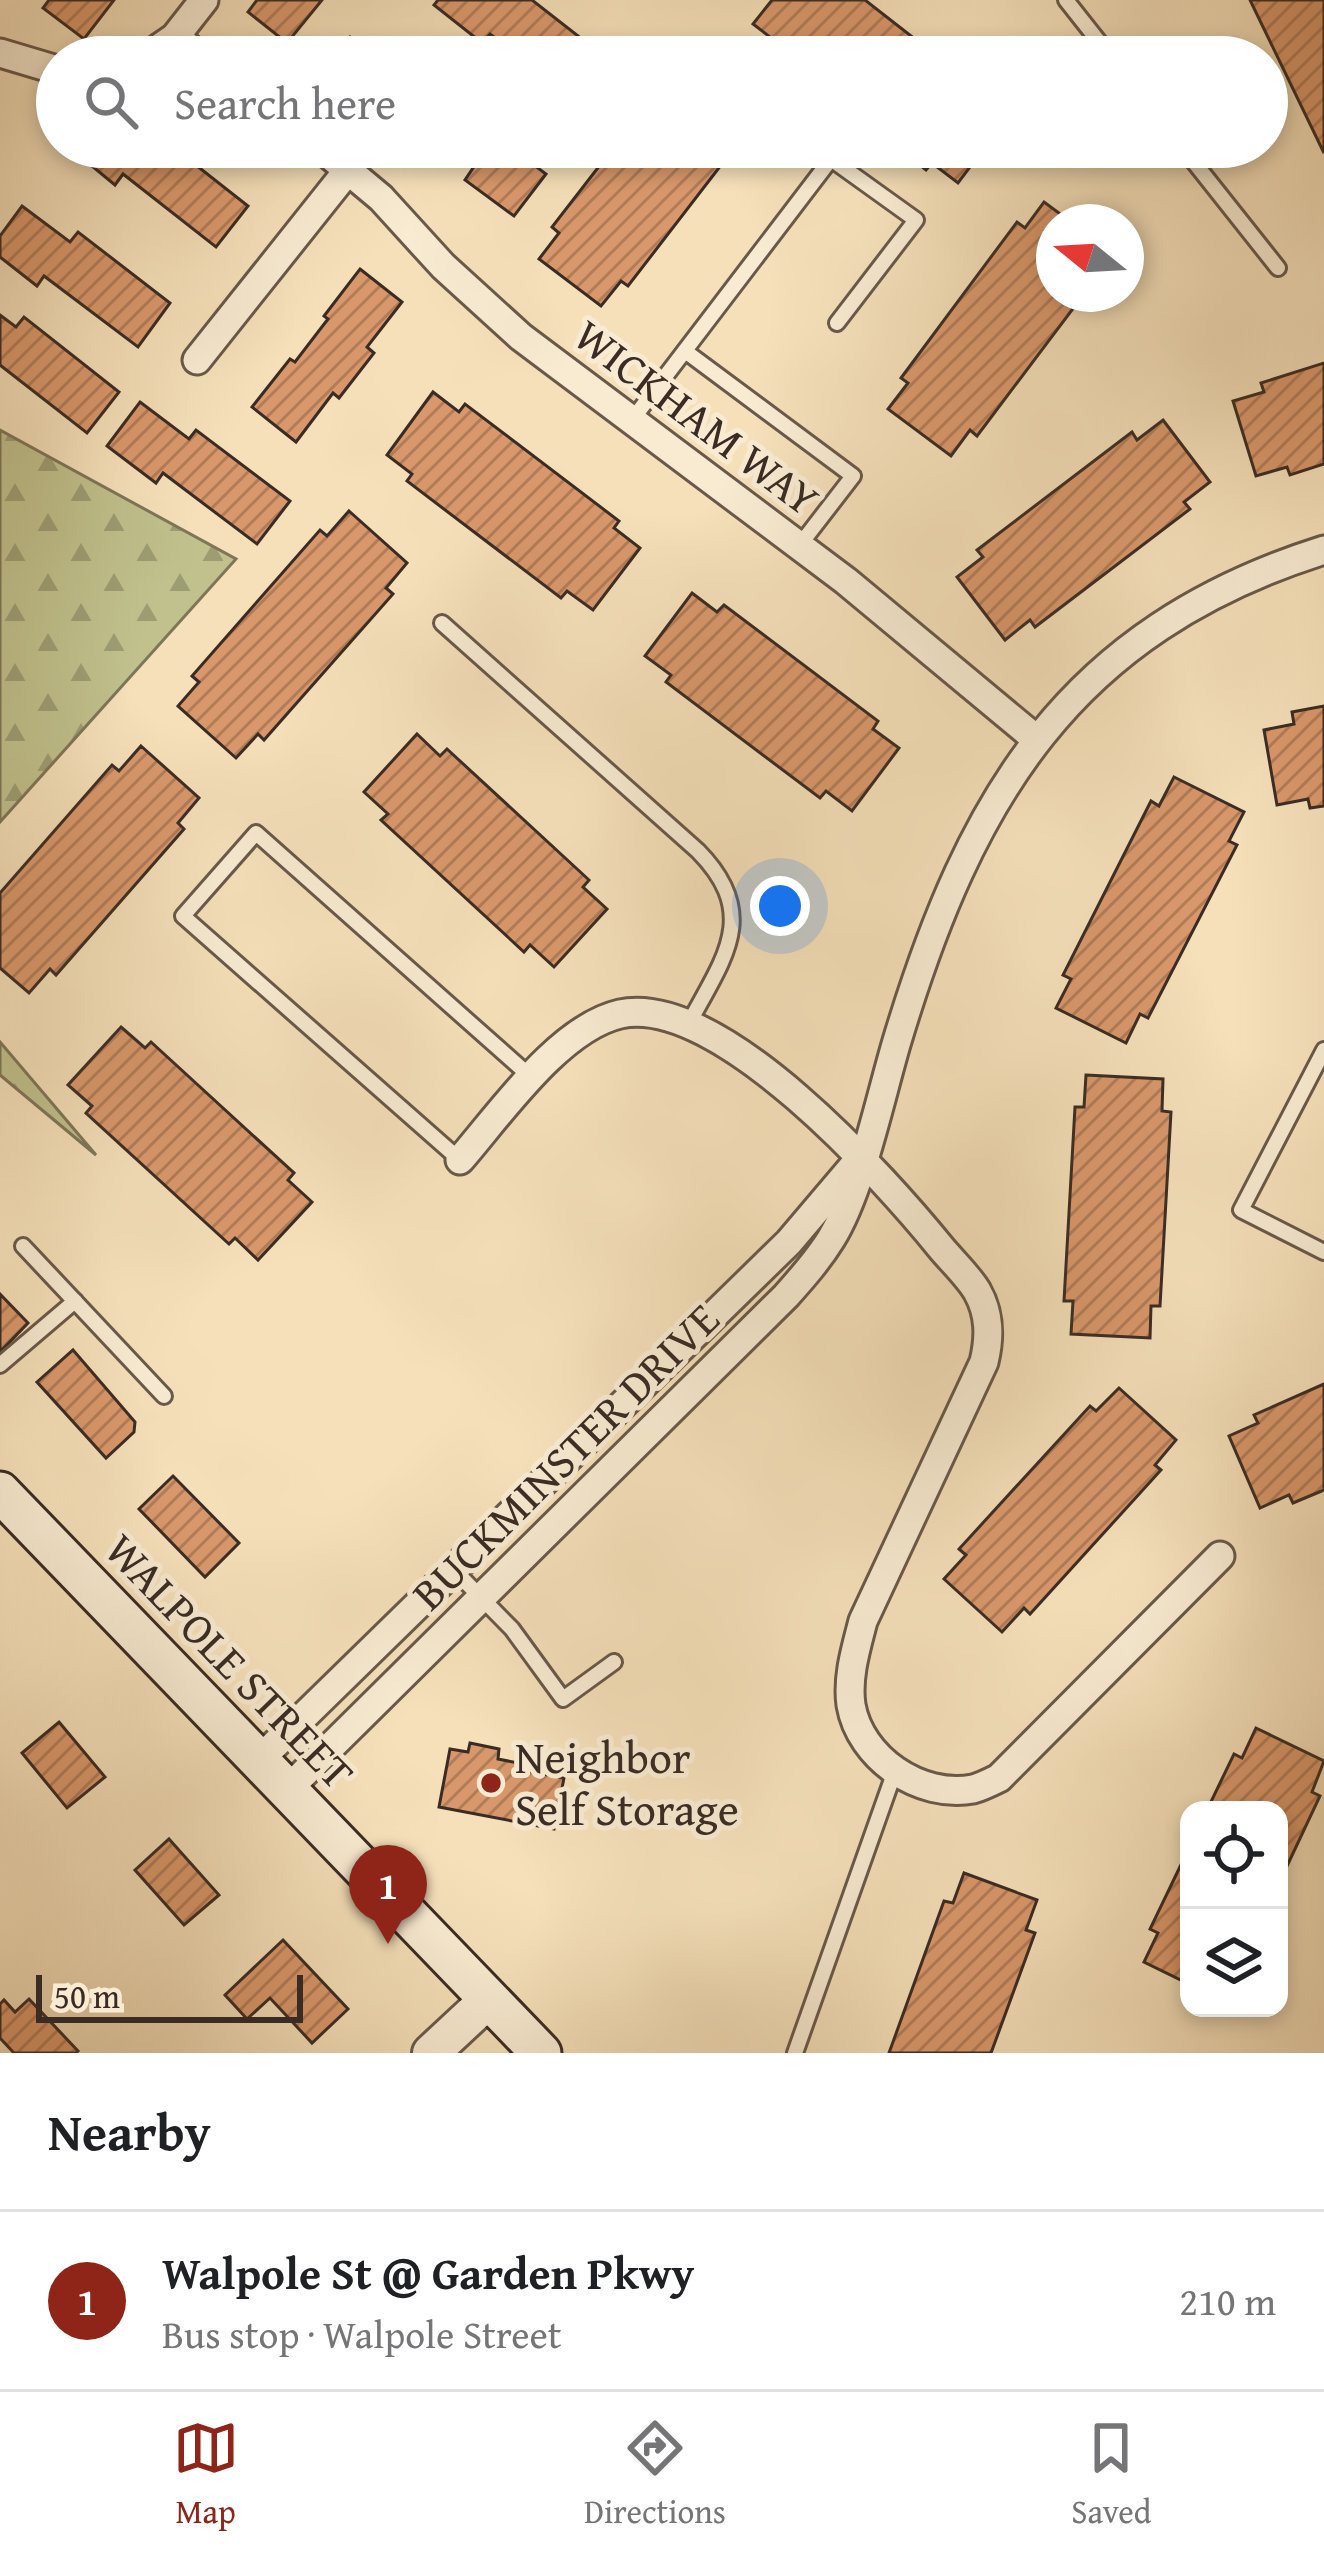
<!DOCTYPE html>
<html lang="en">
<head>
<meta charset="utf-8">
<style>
  :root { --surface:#fff; --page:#f6f6f6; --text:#202124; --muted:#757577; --line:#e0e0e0; --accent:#8f2418 }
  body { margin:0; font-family:"Gentium Book Plus",serif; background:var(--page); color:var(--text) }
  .controls { position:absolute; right:36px; bottom:36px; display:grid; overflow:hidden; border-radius:24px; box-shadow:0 6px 18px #0003 }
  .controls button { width:108px; height:108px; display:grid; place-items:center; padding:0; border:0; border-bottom:3px solid var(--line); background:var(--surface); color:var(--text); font:60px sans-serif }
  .compass { position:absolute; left:1036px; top:204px; width:108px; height:108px; border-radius:50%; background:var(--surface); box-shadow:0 6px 18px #0003; rotate:288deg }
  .scale { position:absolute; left:36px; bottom:30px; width:267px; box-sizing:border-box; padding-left:12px; border:6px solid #3a2c24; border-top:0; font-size:33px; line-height:42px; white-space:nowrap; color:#3a2c24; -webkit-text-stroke:9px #f8ebd2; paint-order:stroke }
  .you { position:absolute; left:780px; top:906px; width:42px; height:42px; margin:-30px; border:9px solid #fff; border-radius:50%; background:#1a73e8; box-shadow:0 0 0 18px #1a73e833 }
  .badge { display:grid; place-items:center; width:78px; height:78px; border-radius:50%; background:var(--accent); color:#fff; font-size:39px; font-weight:700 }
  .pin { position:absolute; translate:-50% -99px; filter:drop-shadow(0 3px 6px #0008) }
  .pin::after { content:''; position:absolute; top:63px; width:42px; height:36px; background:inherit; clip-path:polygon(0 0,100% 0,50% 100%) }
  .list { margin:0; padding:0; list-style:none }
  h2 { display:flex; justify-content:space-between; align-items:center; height:156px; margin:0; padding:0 48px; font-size:51px }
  h2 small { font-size:39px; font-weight:400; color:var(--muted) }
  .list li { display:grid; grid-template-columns:78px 1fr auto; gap:36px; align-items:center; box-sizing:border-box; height:180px; padding:0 48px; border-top:3px solid var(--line) }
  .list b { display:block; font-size:45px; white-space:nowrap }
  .list p { margin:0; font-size:39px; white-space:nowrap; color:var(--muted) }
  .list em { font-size:39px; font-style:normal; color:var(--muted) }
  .icon { flex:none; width:66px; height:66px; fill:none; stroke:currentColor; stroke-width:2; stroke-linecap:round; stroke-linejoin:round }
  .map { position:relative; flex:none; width:1324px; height:2053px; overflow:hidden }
  .search { position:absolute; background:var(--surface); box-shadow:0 6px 18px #0003; left:36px; right:36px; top:36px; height:132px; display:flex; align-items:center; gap:30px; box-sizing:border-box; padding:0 42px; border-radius:66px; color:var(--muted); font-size:45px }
  .sheet { height:336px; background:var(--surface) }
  nav { display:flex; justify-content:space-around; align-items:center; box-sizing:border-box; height:168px; border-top:3px solid var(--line); background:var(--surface); font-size:33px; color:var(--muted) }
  nav a { display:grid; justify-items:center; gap:6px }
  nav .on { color:var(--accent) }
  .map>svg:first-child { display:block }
  .forest { fill:url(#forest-firs); stroke:#7d7658; stroke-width:3 }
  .building { fill:url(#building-hatch); stroke:#3a2c24; stroke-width:3 }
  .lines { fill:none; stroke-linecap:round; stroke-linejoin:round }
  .service-casing { stroke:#69594a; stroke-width:20 }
  .minor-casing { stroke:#69594a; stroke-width:33 }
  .tertiary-casing { stroke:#69594a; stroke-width:42 }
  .secondary-casing { stroke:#3a2c24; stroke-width:45 }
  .service { stroke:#f8ebd2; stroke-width:14 }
  .minor { stroke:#f8ebd2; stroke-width:27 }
  .tertiary { stroke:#f8ebd2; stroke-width:36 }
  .secondary { stroke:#f8ebd2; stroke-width:39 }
  .poi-dot { fill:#8f2418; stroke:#f8ebd2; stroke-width:4.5 }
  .labels { text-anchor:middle; stroke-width:10; stroke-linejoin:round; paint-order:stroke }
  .street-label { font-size:45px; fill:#3a2c24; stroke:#f8ebd2 }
  .poi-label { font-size:45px; fill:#3a2c24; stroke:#f8ebd2; text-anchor:start }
</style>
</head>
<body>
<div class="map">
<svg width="1324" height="2053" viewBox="0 0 1324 2053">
  <defs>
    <pattern id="forest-firs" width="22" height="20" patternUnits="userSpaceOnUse" patternTransform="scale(3)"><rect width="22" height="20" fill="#c0c18d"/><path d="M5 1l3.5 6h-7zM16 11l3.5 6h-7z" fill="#9d9d73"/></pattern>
    <pattern id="building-hatch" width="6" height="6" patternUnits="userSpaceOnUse" patternTransform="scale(3)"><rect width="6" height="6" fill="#d9986b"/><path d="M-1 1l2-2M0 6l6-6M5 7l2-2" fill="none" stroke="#b17c58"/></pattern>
  </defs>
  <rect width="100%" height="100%" fill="#f5e0ba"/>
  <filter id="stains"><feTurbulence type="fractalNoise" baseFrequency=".00167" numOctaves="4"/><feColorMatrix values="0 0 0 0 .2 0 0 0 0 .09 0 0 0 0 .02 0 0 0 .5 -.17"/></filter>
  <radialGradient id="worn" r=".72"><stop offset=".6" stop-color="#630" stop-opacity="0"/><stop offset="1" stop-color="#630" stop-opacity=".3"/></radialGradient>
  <g class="forest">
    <polygon points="0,430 236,559 0,822"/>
    <polygon points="0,1042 96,1155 0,1075"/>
  </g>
  <g class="building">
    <polygon points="49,0 114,0 84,39 43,8"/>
    <polygon points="257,0 322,0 287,43 248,12"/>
    <polygon points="438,0 532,0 605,57 520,57 490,34 482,43 434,5"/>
    <polygon points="772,0 865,0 938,57 782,57 774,51 779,44 753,24"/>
    <polygon points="1250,0 1324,0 1324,153"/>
    <polygon points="350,37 376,57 335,57"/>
    <polygon points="69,147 173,147 248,206 216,247 123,174 115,185"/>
    <polygon points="445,147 510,147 546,174 514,216 465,180 473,168"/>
    <polygon points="614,147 735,147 628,286 621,281 601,306 539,259 559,233 552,227"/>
    <polygon points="897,147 985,147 958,183 932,163 926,170"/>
    <polygon points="1044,202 1071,222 1054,222 1054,294 1084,294 977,436 970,430 951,456 888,409 908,383 901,378 1017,222 1025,228"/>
    <polygon points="22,206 70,242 78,232 170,303 138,347 44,276 37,286 0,257 0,236"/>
    <polygon points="360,269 402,302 367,347 374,353 339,398 333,393 296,442 252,407 290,359 295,362 328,319 324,316"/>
    <polygon points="0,315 16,327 24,317 119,392 87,433 0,365"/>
    <polygon points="1324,363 1324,464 1290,475 1287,467 1256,476 1233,401 1264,392 1261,383"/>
    <polygon points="433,392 459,412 465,404 619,521 614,528 640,548 593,610 567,591 561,598 407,481 412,474 387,455"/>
    <polygon points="140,402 189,439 196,430 290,501 257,544 163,473 156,483 107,446"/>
    <polygon points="1163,420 1210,482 1184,502 1190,509 1035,627 1030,620 1005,640 957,577 983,557 977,550 1132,432 1137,440"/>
    <polygon points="349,511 407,563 386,588 393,594 264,740 258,734 236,758 178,706 199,682 192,676 320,530 327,536"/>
    <polygon points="692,593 717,612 724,605 878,721 873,729 899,748 852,811 826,791 820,798 666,682 671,675 645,656"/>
    <polygon points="1324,706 1324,806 1310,808 1308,799 1277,805 1264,730 1294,724 1292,712"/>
    <polygon points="417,734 440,756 447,749 589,880 583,887 607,909 554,967 530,945 524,952 381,820 388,814 364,792"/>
    <polygon points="141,746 199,798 178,823 184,829 56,975 50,969 29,993 0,968 0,893 112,765 119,771"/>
    <polygon points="1174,777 1244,812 1229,841 1237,845 1148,1018 1140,1014 1126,1043 1056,1008 1071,979 1063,975 1151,801 1159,806"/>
    <polygon points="121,1027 145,1048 151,1042 294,1173 288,1180 312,1202 258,1260 235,1238 229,1244 86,1113 92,1106 68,1085"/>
    <polygon points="1086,1075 1163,1079 1162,1111 1171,1112 1160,1306 1151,1306 1150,1338 1071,1334 1073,1301 1064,1301 1075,1107 1084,1107"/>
    <polygon points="0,1294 28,1323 0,1352"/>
    <polygon points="73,1350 135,1422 134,1432 106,1458 37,1382"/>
    <polygon points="1324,1384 1324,1490 1293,1503 1289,1495 1260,1508 1229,1436 1258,1423 1254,1415"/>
    <polygon points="1119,1388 1176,1440 1155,1465 1161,1470 1030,1614 1024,1608 1002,1632 944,1579 966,1555 959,1549 1090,1406 1096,1411"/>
    <polygon points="173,1476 239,1543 205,1577 139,1509"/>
    <polygon points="59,1722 105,1777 67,1808 22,1753"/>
    <polygon points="1256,1728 1324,1761 1312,1792 1320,1796 1279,1883 1279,1810 1207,1810 1234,1754 1242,1758"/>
    <polygon points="470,1743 499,1749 498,1759 518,1763 517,1769 564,1778 554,1829 439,1807 450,1749 468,1752"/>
    <polygon points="169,1839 219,1895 184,1925 135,1870"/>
    <polygon points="1189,1848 1189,1984 1144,1962 1158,1933 1150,1929"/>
    <polygon points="964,1873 1037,1900 1026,1930 1035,1933 991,2053 889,2053 944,1901 953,1903"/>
    <polygon points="283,1940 348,2009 312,2043 270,1998 247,2019 225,1995"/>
    <polygon points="29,1999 78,2051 76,2053 14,2053 0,2038 0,2004 4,2000 15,2012"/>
  </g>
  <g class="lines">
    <defs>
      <g id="service">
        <polyline points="1066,0 1111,57"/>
        <polyline points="1182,147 1278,268"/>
        <polyline points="685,351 853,476 799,546"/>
        <polyline points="632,420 831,159 916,220 837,323"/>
        <path d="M 442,623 L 698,851 C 761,915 723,959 688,1025"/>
        <polyline points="1324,1050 1241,1210 1324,1252"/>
        <polyline points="460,1160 183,916 256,833 532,1078"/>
        <polyline points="23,1246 164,1396"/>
        <polyline points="0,1365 75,1301"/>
        <polyline points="454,1570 512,1629 563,1699 614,1662"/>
        <polyline points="795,2053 895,1771"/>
      </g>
      <g id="minor">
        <polyline points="175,37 201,57"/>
        <polyline points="0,53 57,70"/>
        <polyline points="146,57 175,37 204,0"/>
        <polyline points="320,147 381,198 443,266 521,337 846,581 1036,739"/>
        <polyline points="197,360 349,169"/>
        <path d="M 460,1160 C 500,1114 559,1028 620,1014 C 719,992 886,1180 942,1249 C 953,1262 968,1276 977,1291 C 990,1314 990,1337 984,1362 L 863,1621 C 856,1648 847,1677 851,1705 C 860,1758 920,1799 973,1789 C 981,1787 991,1782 999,1778 L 1220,1556"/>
        <polyline points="259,1760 789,1242 856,1163"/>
        <path d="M 287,1790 L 786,1296 C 802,1278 818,1260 831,1239 C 861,1191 880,1098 897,1041 C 970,798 1068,631 1324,550"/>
      </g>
      <polyline id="tertiary" points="431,2053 489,1999"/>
      <polyline id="secondary" points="0,1492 541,2053"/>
    </defs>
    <use href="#service" class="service-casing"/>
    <use href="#minor" class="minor-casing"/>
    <use href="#tertiary" class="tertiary-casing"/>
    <use href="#secondary" class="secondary-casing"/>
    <use href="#service" class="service"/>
    <use href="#minor" class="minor"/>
    <use href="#tertiary" class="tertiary"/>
    <use href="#secondary" class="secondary"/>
  </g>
  <circle class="poi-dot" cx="491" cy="1783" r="12"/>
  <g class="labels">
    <g class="street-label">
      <text transform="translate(697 417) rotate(37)" y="16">WICKHAM WAY</text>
      <text transform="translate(565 1456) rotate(-45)" y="16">BUCKMINSTER DRIVE</text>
      <text transform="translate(230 1661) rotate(46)" y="16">WALPOLE STREET</text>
    </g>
    <g class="poi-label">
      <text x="515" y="1773">Neighbor<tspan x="515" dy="52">Self Storage</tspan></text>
    </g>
  </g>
  <rect width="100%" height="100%" filter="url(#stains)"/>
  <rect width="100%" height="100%" fill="url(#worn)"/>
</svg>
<div class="controls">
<button><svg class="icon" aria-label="locate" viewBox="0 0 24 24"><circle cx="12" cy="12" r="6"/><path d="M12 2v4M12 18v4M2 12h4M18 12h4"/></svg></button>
<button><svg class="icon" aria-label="layers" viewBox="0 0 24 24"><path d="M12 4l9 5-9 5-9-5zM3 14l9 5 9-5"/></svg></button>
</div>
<svg class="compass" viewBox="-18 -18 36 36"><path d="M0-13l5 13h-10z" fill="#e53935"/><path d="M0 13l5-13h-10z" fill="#757577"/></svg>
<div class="scale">50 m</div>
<div class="you"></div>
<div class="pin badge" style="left:388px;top:1944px">1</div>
<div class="search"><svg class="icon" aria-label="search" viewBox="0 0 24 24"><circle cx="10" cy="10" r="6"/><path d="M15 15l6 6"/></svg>Search here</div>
</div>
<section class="sheet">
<h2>Nearby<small></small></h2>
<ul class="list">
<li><span class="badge">1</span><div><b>Walpole St @ Garden Pkwy</b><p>Bus stop · Walpole Street</p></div><em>210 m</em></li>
</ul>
</section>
<nav>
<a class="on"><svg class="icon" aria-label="map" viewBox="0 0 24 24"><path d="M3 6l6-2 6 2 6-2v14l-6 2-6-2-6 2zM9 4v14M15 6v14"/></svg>Map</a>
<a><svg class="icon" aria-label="directions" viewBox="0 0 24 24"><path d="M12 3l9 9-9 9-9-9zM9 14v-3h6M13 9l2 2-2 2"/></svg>Directions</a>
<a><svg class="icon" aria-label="saved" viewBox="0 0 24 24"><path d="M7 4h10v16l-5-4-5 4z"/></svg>Saved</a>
</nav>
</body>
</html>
